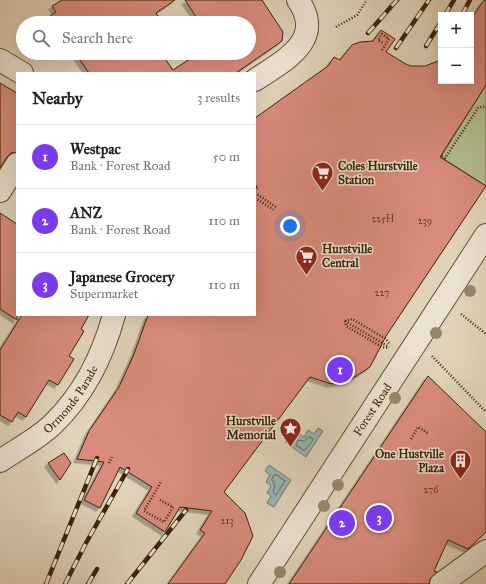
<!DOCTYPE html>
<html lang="en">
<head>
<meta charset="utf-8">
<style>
  :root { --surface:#fff; --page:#f2f2f2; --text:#202124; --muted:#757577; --line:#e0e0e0; --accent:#7c3aed }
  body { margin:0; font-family:"IM FELL Great Primer",serif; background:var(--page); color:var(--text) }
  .controls { position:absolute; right:12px; top:12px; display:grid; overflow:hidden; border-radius:0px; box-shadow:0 4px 16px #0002 }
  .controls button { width:36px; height:36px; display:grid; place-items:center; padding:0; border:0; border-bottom:1px solid var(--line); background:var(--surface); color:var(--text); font:20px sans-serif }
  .you { position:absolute; left:290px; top:226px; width:14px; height:14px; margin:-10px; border:3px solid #fff; border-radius:50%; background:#1a73e8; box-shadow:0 0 0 6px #1a73e833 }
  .badge { display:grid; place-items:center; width:26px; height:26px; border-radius:50%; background:var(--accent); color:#fff; font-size:13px; font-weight:700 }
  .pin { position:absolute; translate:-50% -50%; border:2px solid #fff; box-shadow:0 1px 4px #0006 }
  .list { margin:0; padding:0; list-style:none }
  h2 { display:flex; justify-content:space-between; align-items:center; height:52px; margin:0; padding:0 16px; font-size:17px }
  h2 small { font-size:13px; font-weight:400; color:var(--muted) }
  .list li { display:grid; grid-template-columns:26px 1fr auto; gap:12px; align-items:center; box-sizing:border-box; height:64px; padding:0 16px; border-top:1px solid var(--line) }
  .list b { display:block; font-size:15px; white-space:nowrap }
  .list p { margin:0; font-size:13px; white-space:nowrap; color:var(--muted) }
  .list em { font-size:13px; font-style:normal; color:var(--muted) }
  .icon { flex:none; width:22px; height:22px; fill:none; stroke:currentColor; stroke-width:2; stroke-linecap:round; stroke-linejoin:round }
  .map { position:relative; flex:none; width:486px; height:584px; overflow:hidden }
  .search { position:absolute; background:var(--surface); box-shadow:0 4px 16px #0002; left:16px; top:16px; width:240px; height:44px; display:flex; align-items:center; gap:10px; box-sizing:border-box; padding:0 14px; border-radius:22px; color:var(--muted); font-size:15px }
  .panel { position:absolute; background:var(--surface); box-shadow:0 4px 16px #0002; left:16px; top:72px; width:240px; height:244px; border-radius:0px }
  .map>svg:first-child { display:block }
  .green { fill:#b3bc8f; stroke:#77704a }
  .water { fill:#95b6b6; stroke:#717b6f }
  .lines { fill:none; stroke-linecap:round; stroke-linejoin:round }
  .shore { stroke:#686c5e; stroke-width:1 }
  .building { fill:#d98b7b; stroke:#3b2305; filter:url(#shadow) }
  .minor-casing { stroke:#644f32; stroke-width:24 }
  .path { stroke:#3b2305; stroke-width:2.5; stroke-dasharray:1 2; stroke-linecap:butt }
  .minor { stroke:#ece2d2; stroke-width:22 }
  .rail-casing { stroke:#3b2305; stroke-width:4.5 }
  .rail { stroke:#ece2d2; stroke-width:3; stroke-dasharray:9; stroke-linecap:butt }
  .tree { fill:#96876a }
  .labels { text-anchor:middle; stroke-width:3; stroke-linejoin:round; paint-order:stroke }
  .number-label { font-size:10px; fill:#623d22 }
  .poi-label { font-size:12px; font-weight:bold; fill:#3b2305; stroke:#ece2d2; text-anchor:start }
  .street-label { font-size:12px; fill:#3b2305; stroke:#ece2d2 }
</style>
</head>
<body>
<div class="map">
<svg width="486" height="584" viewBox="0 0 486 584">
  <defs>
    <filter id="shadow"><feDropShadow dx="-3.5" dy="3.5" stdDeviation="0" flood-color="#0004"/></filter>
  </defs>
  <rect width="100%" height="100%" fill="#e1d3ba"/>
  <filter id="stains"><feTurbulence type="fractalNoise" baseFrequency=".005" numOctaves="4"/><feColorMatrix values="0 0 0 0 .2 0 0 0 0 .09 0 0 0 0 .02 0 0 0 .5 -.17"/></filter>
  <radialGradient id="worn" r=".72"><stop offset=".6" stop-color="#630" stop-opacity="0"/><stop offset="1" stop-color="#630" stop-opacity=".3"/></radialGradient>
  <polygon class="green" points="486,85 486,186 441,157"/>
  <g class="water">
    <polygon points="318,428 323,431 306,457 285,442 288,437 293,440 298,433 304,437 308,430 314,434"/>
    <polygon points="269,465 291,480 274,507 267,503 271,496 267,493 271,486 266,482 270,475 265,471"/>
  </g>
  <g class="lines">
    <g class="shore">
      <polygon points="309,437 312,438 313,440 305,450 303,450 296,445 298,440 304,441"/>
      <polygon points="274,475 277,475 285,481 276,495 273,492 275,486 272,480"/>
    </g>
  </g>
  <g class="building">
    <polygon points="62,0 175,0 156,13 163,23 40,23 56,12 52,6"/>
    <polygon points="185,0 262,0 283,32 282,41 236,73 89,73 75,53 161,53 173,70 199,53 249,53 249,23 200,23"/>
    <polygon points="484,0 486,0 486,85 440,157 486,186 386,336 370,367 350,380 331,384 310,377 224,492 245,513 253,536 241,560 225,584 168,584 205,533 200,530 212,511 180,507 165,532 136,513 152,487 120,467 100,508 84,500 104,462 77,459 89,431 119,387 134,354 148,315 255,315 255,118 328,66 334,57 340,60 352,45 360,42 373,41 381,30 395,39 386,52 406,64 411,66 425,66 441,60 441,81 471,81 471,19"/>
    <polygon points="0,83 17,93 17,152 11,153 7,157 0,168"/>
    <polygon points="0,213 17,224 17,320 0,309"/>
    <polygon points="22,315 89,315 81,329 84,331 69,356 74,359 58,385 49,380 26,417 18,412 12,422 0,415 0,350"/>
    <polygon points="428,376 486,432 486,532 468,549 448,540 434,571 437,572 430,579 429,584 289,584"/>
    <polygon points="64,453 71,463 60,480 48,463"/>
  </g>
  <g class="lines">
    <defs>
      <g id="minor">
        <polyline points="0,60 22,73"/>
        <path d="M 255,80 C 283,61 326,41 298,0"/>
        <polyline points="0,191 17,164"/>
        <path id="s1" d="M 0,461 C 16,450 39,438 53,424 C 83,395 103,355 114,315"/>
        <path id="s2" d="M 259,584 L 486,235"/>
        <polyline points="441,584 486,551"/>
      </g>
    </defs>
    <use href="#minor" class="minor-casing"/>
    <g class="path">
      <polyline points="336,27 357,15 367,0"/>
      <polyline points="382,50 389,39 382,34 378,40 383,43"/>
      <polyline points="442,156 445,158 478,108 486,106"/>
      <polyline points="255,191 258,187 255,186"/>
      <polyline points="255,193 276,207"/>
      <polyline points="255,198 274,210"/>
      <polyline points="461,314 486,334"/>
      <polyline points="345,321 352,319 386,339 390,345"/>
      <polyline points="345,321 346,326 382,347 388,348"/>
      <polyline points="345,321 389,347"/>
      <polyline points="432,356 486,412"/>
      <polyline points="411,439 418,427 429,434"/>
      <polyline points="109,463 112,457"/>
      <polyline points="160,500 173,507 164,522 144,511 161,482"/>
    </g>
    <use href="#minor" class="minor"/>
    <defs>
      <g id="rail">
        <polyline points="445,15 454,0"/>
        <polyline points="462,15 470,0"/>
        <polyline points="368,33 397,0"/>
        <polyline points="426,46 441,22"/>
        <polyline points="396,48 429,0"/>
        <polyline points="46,584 97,458"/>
        <polyline points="65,584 86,543 128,469"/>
        <polyline points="88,584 97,569"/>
        <polyline points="127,584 186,510"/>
      </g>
    </defs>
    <use href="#rail" class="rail-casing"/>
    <use href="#rail" class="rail"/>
  </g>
  <g class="tree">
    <circle cx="470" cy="291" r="6"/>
    <circle cx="436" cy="333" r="6"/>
    <circle cx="395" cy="398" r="6"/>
    <circle cx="338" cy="485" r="6"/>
    <circle cx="324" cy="506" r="6"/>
    <circle cx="280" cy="572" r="6"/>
  </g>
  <defs>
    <symbol id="supermarket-pin" viewBox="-11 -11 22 30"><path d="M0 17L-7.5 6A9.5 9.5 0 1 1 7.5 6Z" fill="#8f2418" stroke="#ece2d2"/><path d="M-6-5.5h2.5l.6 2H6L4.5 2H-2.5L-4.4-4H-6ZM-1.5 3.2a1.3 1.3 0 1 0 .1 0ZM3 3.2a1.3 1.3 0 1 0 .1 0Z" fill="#fff"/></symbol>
    <symbol id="sight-pin" viewBox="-11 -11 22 30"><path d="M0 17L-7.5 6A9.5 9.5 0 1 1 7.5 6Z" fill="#8f2418" stroke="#ece2d2"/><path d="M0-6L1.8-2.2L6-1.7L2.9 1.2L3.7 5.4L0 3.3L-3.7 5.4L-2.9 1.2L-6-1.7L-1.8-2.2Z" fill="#fff"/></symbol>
    <symbol id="building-pin" viewBox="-11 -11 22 30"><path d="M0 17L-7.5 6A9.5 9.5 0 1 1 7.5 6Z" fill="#8f2418" stroke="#ece2d2"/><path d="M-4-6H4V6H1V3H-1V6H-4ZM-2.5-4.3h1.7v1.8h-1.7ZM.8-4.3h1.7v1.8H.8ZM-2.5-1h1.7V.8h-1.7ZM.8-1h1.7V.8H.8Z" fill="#fff"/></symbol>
  </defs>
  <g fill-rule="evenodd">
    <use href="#supermarket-pin" x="310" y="160" width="25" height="34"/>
    <use href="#supermarket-pin" x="294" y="244" width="25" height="34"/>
    <use href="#sight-pin" x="278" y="416" width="25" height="34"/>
    <use href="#building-pin" x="448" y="448" width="25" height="34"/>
  </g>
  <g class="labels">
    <g class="number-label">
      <text x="383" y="222">225H</text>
      <text x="425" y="224">239</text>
      <text x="382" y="296">227</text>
      <text x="431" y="493">276</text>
      <text x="227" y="524">213</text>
    </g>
    <g class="poi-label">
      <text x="338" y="170">Coles Hurstville<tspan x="338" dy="14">Station</tspan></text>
      <text x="322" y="253">Hurstville<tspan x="322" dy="14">Central</tspan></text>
      <text x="276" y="425" text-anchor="end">Hurstville<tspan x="276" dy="14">Memorial</tspan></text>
      <text x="444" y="458" text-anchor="end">One Hustville<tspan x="444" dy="14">Plaza</tspan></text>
    </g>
    <g class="street-label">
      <text dy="4" stroke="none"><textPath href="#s1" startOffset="95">Ormonde Parade</textPath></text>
      <text dy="4" stroke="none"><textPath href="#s2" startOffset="208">Forest Road</textPath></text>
    </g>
  </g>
  <rect width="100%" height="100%" filter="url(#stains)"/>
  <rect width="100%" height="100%" fill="url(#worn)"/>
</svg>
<div class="controls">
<button>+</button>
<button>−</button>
</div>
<div class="you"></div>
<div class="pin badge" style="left:340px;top:370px">1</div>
<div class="pin badge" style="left:342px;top:523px">2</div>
<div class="pin badge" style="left:379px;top:518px">3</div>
<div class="search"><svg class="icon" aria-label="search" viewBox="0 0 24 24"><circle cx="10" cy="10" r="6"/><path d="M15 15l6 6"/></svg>Search here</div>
<section class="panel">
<h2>Nearby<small>3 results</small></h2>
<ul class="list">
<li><span class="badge">1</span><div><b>Westpac</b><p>Bank · Forest Road</p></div><em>50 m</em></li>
<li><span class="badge">2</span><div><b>ANZ</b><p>Bank · Forest Road</p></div><em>110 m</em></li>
<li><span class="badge">3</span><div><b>Japanese Grocery</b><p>Supermarket</p></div><em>110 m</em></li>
</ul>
</section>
</div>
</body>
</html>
